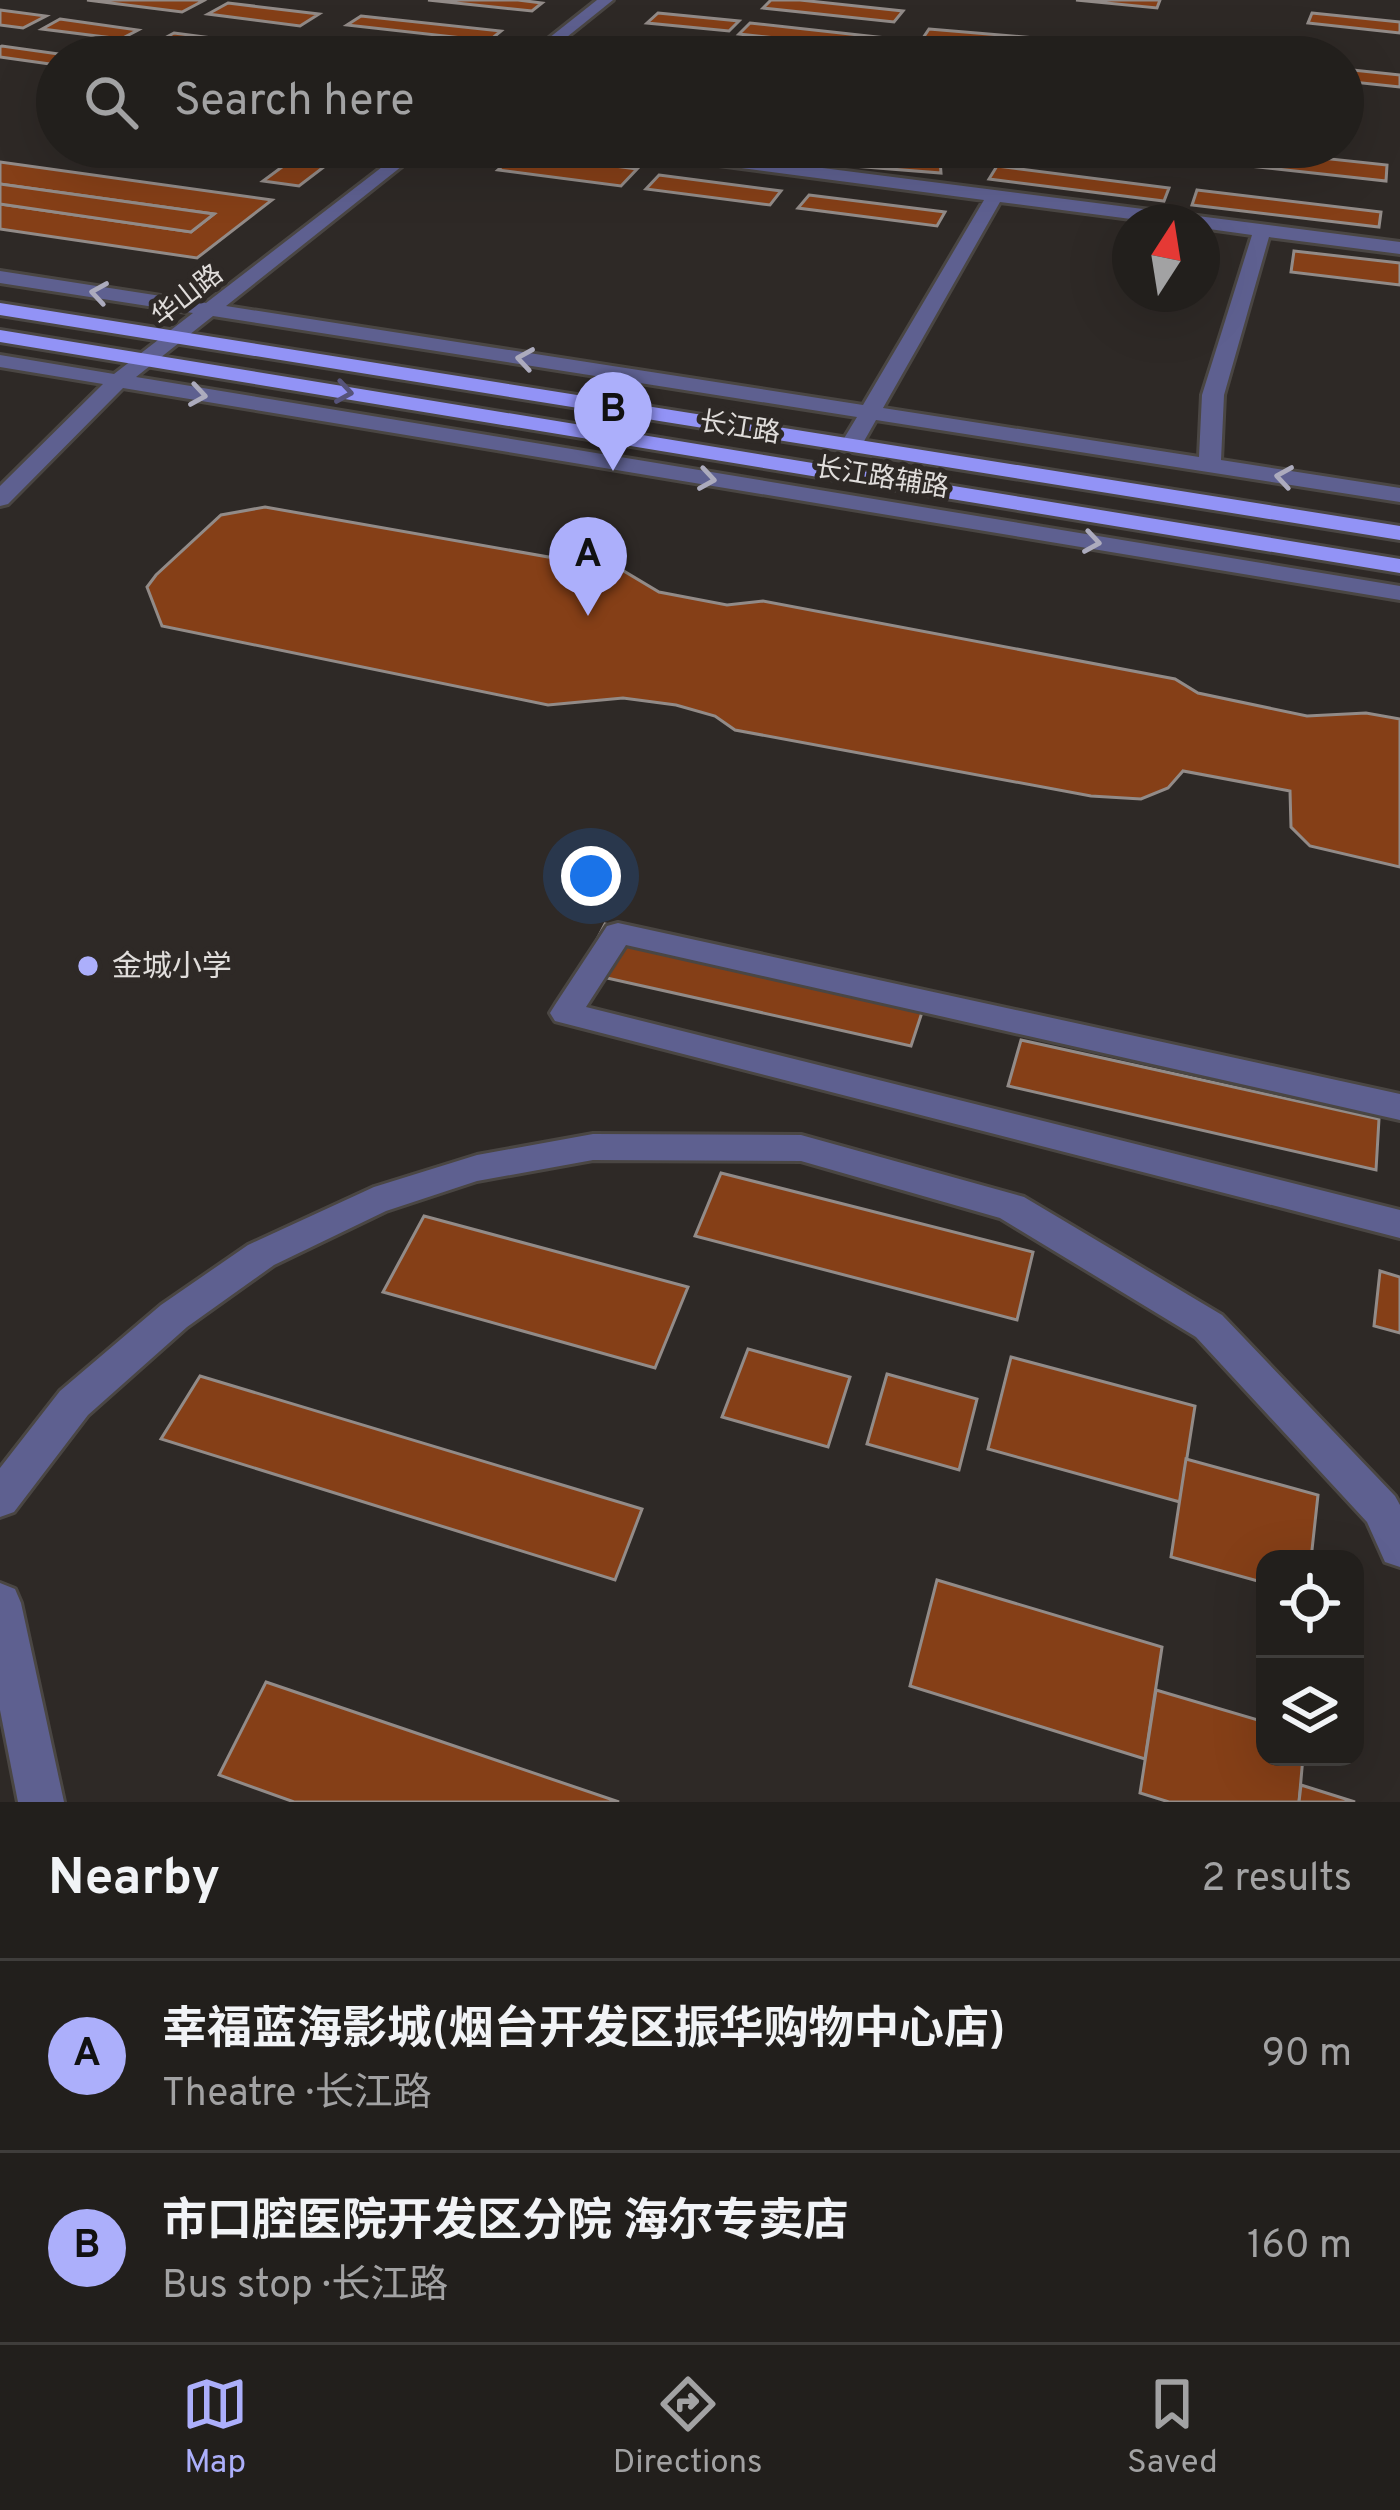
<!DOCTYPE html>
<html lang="en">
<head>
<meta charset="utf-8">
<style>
  :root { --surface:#221f1c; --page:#2a2725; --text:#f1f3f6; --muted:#a2a2a3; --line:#3f3d3b; --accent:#acaffb }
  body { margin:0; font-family:Overpass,"Noto Sans SC",sans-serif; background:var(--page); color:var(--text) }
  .controls { position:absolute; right:36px; bottom:36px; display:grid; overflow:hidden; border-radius:24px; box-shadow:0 12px 48px #0002 }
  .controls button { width:108px; height:108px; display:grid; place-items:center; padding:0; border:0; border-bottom:3px solid var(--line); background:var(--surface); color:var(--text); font:60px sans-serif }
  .compass { position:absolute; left:1112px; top:204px; width:108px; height:108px; border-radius:50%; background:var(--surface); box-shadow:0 12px 48px #0002; rotate:12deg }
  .you { position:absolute; left:591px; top:876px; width:42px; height:42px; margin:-30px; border:9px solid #fff; border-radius:50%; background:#1a73e8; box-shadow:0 0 0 18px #1a73e833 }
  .badge { display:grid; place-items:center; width:78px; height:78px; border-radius:50%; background:var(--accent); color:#111; font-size:39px; font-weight:700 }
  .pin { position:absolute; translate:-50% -99px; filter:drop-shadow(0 3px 6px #0008) }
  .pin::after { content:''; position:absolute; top:63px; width:42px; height:36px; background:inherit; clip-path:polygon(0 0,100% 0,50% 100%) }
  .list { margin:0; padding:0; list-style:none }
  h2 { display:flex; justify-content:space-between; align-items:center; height:156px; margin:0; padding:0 48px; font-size:51px }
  h2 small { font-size:39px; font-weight:400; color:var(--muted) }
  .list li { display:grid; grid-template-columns:78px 1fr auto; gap:36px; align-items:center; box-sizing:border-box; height:192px; padding:0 48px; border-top:3px solid var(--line) }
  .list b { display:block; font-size:45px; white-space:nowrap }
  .list p { margin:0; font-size:39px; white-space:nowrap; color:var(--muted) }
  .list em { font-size:39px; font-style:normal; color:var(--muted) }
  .icon { flex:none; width:66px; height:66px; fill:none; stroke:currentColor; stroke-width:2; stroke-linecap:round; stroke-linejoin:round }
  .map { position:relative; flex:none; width:1400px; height:1802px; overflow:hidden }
  .search { position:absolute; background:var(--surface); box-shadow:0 12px 48px #0002; left:36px; right:36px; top:36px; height:132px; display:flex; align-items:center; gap:30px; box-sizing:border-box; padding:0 42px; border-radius:66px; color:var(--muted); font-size:45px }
  .sheet { height:540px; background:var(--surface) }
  nav { display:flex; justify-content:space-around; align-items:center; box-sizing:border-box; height:168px; border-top:3px solid var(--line); background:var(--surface); font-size:33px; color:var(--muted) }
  nav a { display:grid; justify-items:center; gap:6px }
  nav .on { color:var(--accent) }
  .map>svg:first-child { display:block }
  .building { fill:#853f17; stroke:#928b88; stroke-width:3 }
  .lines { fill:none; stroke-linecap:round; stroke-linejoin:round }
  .minor-casing { stroke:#4a4643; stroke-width:6 }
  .major-casing { stroke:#4a4643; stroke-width:6 }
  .minor { fill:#5e6090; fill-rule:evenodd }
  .major { fill:#9293f6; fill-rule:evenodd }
  .oneway { stroke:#acabbd }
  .oneway2 { stroke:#565379 }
  .poi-dot { fill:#acaffb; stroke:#2e2926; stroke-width:4.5 }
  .labels { text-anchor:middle; stroke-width:10; stroke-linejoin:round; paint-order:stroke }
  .far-street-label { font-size:27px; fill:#e0dddb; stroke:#2e2926 }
  .poi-label { font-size:30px; fill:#e0dddb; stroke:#2e2926; text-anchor:start }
</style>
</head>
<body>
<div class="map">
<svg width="1400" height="1802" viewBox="0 0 1400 1802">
  <rect width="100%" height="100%" fill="#2e2926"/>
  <g class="building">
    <polygon points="87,0 198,0 203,1 182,12"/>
    <polygon points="428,0 518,0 542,3 532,11"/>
    <polygon points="771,0 800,0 903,11 894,22 763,8"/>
    <polygon points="1076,0 1160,0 1157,8"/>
    <polygon points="228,3 319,14 300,26 208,14"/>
    <polygon points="0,10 46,16 23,28 0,25"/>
    <polygon points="658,13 739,21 729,31 647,23"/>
    <polygon points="1312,13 1400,22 1400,33 1308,23"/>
    <polygon points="361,16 501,31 489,41 347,25"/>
    <polygon points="60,19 138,30 121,39 42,29"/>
    <polygon points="750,23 886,38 877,49 739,34"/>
    <polygon points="929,29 1047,39 1043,48 923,38"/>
    <polygon points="174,33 280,47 263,57 241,57 152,45"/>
    <polygon points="321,39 419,51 407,57 311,46"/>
    <polygon points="1089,46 1187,57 1083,57"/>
    <polygon points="0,47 2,46 80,57 57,57 57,65 0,57"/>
    <polygon points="622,50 684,51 761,57 622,57"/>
    <polygon points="1343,69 1400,75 1400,87 1343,81"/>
    <polygon points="309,147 350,147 299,186 263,181"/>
    <polygon points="760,147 940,160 941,173 751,158"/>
    <polygon points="1217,147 1387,165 1386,181 1212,162"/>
    <polygon points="517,153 637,169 621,186 498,170"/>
    <polygon points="0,162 272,200 197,258 0,229 0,204 191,232 214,214 0,184"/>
    <polygon points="997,166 1169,188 1164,201 989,179"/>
    <polygon points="659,175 781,191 770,205 646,189"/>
    <polygon points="0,184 214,214 191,232 0,204"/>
    <polygon points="1197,190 1381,212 1379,227 1192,205"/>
    <polygon points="809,195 945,212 937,226 798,208"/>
    <polygon points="1294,251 1400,263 1400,285 1291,272"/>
    <polygon points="265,507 622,570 659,592 727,605 763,601 1175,679 1198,693 1307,716 1366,713 1400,719 1400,867 1310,846 1291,827 1290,791 1183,771 1168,788 1141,799 1091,796 735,730 715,716 676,705 623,698 548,705 162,626 147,587 156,575 221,515"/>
    <polygon points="605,924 928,994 911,1046 580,972"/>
    <polygon points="1021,1040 1379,1119 1376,1170 1008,1086"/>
    <polygon points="721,1173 1033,1252 1017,1320 695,1236"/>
    <polygon points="424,1216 688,1287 655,1368 383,1292"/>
    <polygon points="1380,1271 1400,1277 1400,1333 1374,1326"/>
    <polygon points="748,1349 850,1377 828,1447 722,1417"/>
    <polygon points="1011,1357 1195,1406 1180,1502 988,1449"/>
    <polygon points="887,1374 977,1399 959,1470 867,1444"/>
    <polygon points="200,1376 642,1509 615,1580 161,1439"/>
    <polygon points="1186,1459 1318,1495 1311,1559 1265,1559 1265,1583 1171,1557"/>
    <polygon points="937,1580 1162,1647 1145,1759 910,1686"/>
    <polygon points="266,1682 619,1802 294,1802 219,1775"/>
    <polygon points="1156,1690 1265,1722 1265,1757 1303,1757 1299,1802 1169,1802 1140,1793"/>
    <polygon points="1301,1785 1355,1802 1299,1802"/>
  </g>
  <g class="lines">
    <defs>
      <g id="minor">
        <polygon points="597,0 613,0 542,57 525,57"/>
        <path d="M 408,147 L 426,147 L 226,306 L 863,405 L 984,200 L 620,152 L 612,147 L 659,147 L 1400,242 L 1400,254 L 1269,237 L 1224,395 L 1221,460 L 1400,488 L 1400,502 L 876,420 L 859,450 L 851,452 L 840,445 L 857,417 L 213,316 L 136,377 L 1400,586 L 1400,600 L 123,388 L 8,504 L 0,506 L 0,486 L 103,384 L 0,367 L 0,355 L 114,374 L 193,313 L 0,283 L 0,271 L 206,303 ZM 1000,202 L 1154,222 L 1202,222 L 1202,228 L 1252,235 L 1202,395 L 1199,457 L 883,408 Z"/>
        <polygon points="618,923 1400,1094 1400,1120 626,945 586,1007 1400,1210 1400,1238 555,1021 550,1013 555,1005 607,926"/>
        <polygon points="593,1134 801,1135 1024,1197 1222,1315 1395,1496 1400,1505 1400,1567 1385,1562 1367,1522 1196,1337 1000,1218 801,1161 593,1160 477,1181 386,1211 274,1265 187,1327 88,1415 14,1512 0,1517 0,1468 60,1391 161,1305 248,1245 374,1187 477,1155"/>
        <polygon points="0,1583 15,1589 21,1603 64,1802 18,1802 0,1710"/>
      </g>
      <g id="major">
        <polygon points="0,303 1400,526 1400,540 0,315"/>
        <polygon points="0,330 1400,559 1400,573 0,342"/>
      </g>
    </defs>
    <use href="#minor" class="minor-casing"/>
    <use href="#major" class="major-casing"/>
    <use href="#minor" class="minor"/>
    <use href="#major" class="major"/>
  </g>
  <defs><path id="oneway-chevron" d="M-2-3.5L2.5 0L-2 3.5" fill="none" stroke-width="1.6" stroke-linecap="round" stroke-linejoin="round" transform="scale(3)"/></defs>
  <g class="oneway">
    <use href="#oneway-chevron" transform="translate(99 293) rotate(-171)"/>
    <use href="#oneway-chevron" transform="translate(525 359) rotate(-171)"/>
    <use href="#oneway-chevron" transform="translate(198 395) rotate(9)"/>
    <use href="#oneway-chevron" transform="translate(1284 477) rotate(-171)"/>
    <use href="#oneway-chevron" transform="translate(707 479) rotate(9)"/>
    <use href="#oneway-chevron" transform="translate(1092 542) rotate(9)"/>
  </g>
  <use class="oneway2" href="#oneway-chevron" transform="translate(344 392) rotate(9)"/>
  <circle class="poi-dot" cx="88" cy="966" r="12"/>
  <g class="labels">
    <g class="far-street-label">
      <text transform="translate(187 295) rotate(-38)" y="9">华山路</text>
      <text transform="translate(740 427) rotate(9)" y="9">长江路</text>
      <text transform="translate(882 477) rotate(9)" y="9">长江路辅路</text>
    </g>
    <g class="poi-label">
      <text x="112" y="976">金城小学</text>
    </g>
  </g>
</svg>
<div class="controls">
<button><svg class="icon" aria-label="locate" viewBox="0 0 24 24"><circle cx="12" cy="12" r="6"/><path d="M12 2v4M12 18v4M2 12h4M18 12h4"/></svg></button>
<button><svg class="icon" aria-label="layers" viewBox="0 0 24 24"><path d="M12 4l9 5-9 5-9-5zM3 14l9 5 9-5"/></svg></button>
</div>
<svg class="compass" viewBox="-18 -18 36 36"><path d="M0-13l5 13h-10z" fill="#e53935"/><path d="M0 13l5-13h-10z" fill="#a2a2a3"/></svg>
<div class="you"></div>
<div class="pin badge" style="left:588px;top:616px">A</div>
<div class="pin badge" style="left:613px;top:471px">B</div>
<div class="search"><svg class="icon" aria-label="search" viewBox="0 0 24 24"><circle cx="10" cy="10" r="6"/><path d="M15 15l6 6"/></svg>Search here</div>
</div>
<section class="sheet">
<h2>Nearby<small>2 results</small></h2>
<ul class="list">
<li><span class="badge">A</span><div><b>幸福蓝海影城(烟台开发区振华购物中心店)</b><p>Theatre · 长江路</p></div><em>90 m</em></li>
<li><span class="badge">B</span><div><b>市口腔医院开发区分院 海尔专卖店</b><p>Bus stop · 长江路</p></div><em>160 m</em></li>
</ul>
</section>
<nav>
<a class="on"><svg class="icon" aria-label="map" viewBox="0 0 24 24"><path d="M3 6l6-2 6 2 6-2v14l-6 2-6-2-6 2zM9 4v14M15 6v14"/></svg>Map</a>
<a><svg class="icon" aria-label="directions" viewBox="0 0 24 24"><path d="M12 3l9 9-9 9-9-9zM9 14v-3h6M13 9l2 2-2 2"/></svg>Directions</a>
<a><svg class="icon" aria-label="saved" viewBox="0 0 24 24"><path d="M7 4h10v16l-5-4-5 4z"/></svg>Saved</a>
</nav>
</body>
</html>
